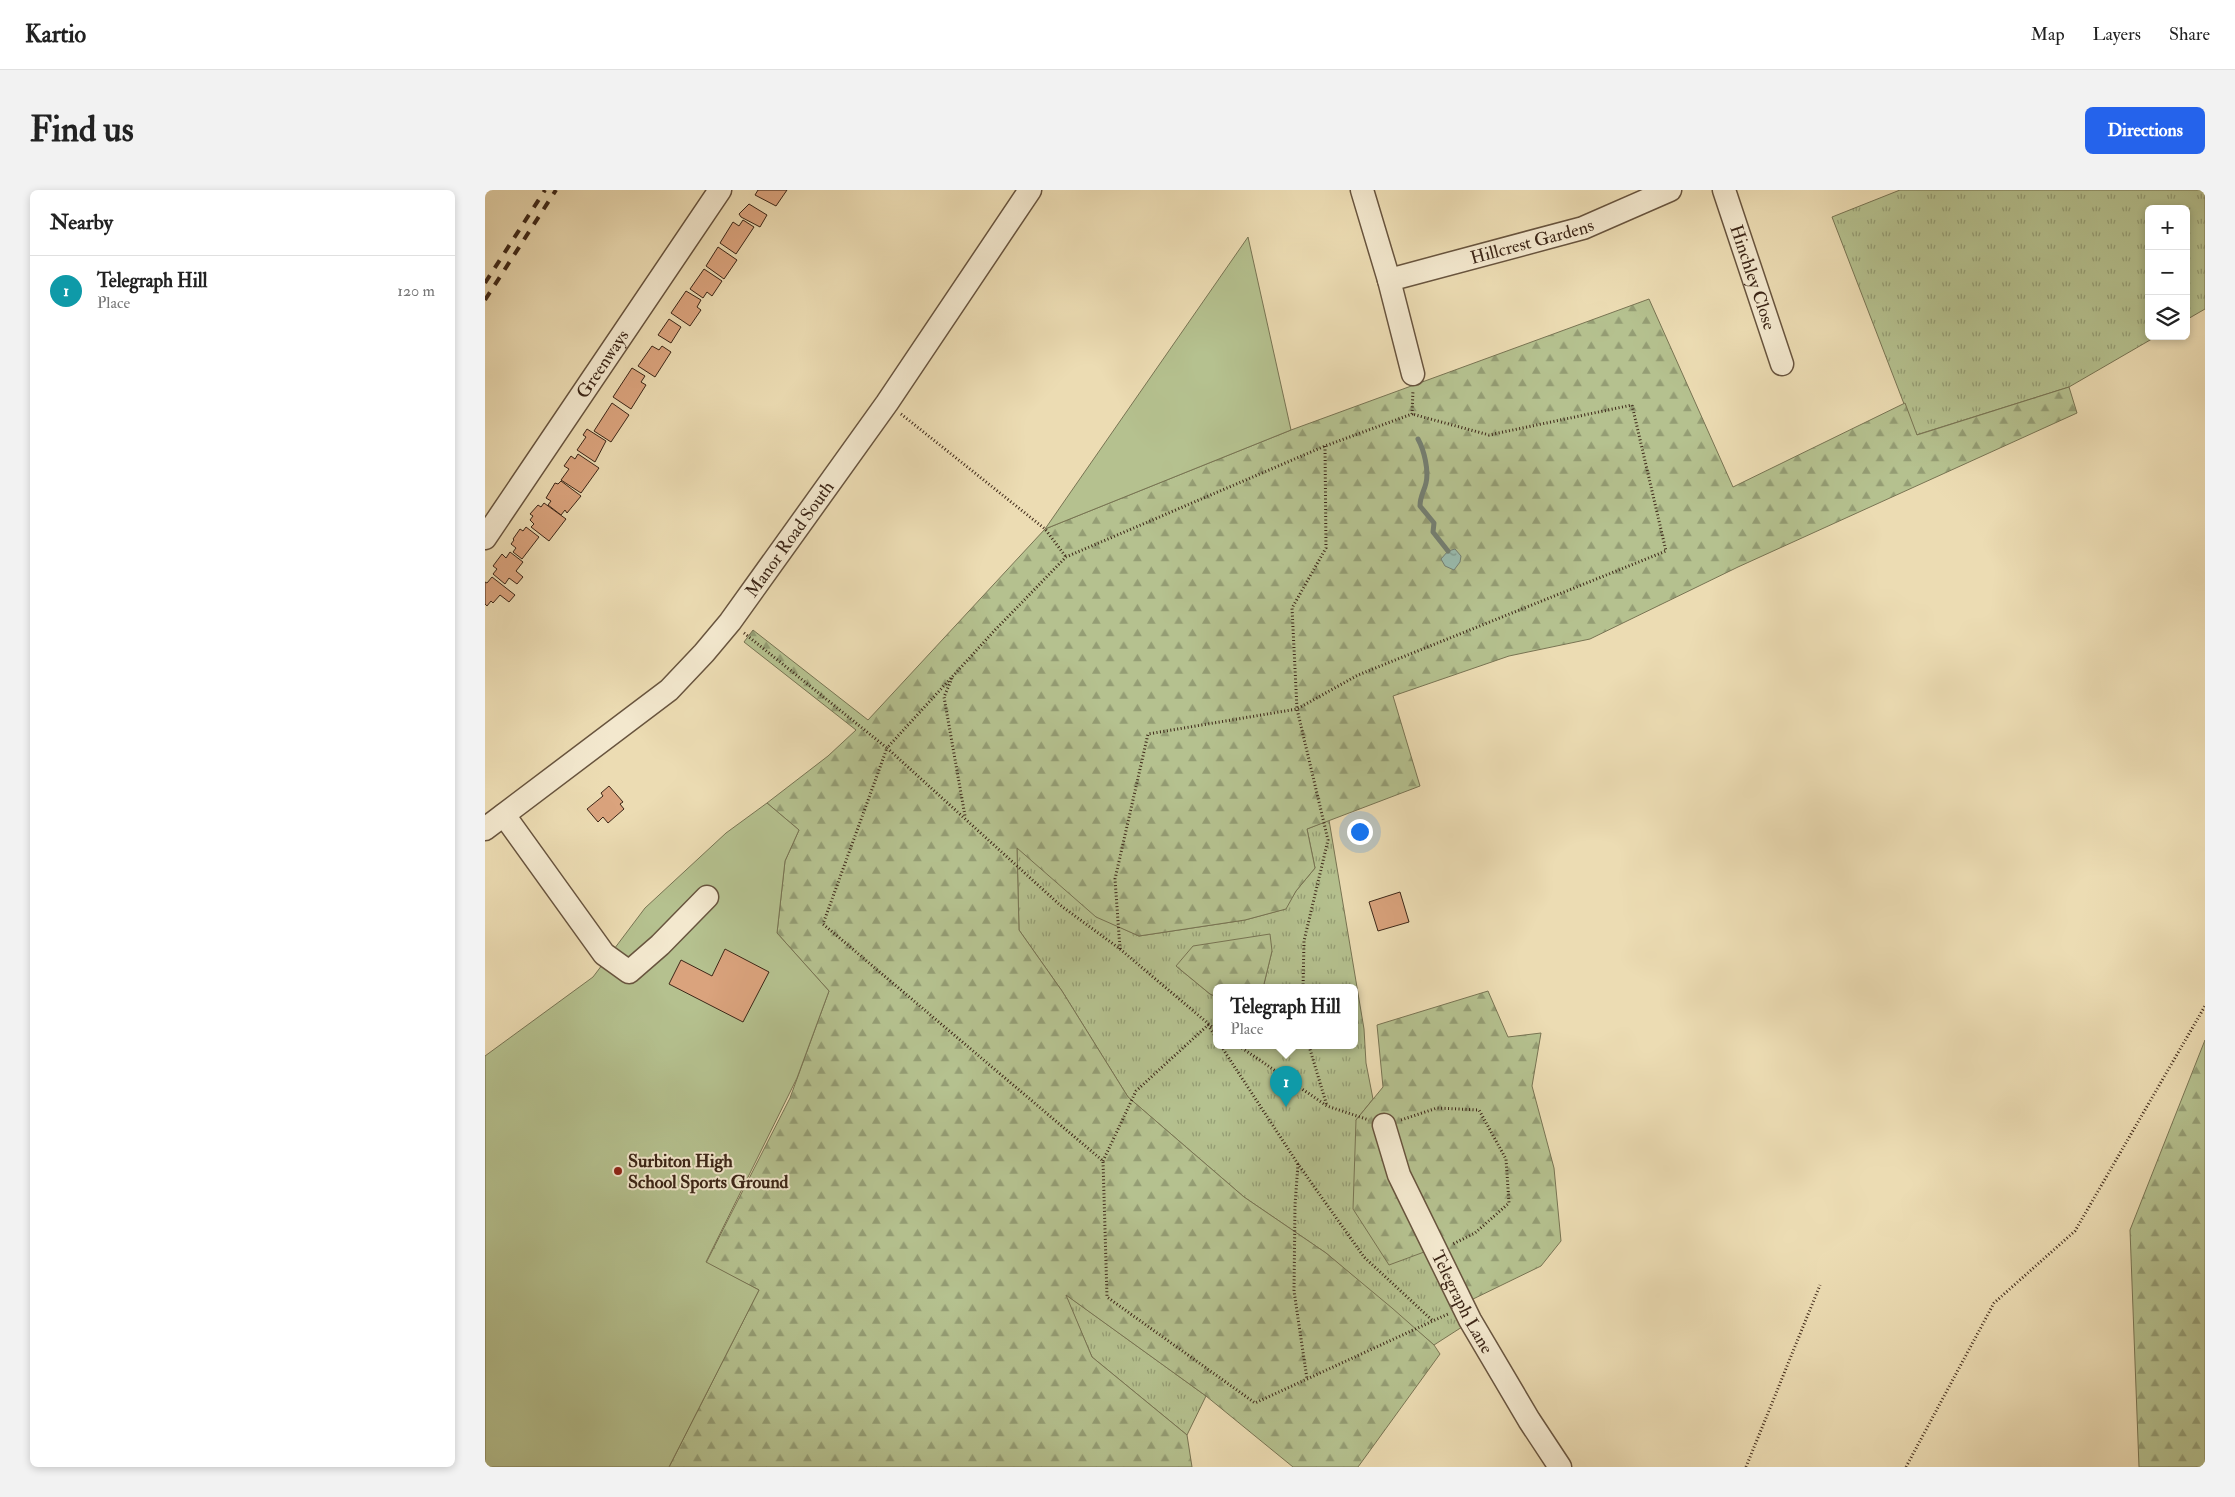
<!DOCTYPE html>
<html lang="en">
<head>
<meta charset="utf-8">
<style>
  :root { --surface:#fff; --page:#f2f2f2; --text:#222; --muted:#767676; --line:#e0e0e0; --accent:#2563eb }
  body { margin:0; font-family:"IM FELL Double Pica",serif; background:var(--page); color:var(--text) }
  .controls { position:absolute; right:15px; top:15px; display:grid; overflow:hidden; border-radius:8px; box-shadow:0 2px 8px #0003 }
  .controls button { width:45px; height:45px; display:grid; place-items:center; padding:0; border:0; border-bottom:1px solid var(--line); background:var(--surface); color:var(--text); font:25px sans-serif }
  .you { position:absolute; left:874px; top:641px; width:18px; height:18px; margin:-12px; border:4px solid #fff; border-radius:50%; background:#1a73e8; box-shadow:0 0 0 8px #1a73e833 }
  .badge { display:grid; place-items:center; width:32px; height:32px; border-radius:50%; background:var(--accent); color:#fff; font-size:16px; font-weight:700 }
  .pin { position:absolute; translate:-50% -41px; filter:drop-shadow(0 1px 2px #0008) }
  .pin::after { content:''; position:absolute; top:26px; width:18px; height:15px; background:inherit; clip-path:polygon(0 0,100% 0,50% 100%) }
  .popup { position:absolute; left:728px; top:794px; width:145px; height:65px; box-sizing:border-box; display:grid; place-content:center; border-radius:8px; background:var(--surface); filter:drop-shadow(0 1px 4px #0005); font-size:16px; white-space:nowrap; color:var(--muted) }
  .popup b { font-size:19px; color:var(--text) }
  .popup::after { content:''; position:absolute; left:50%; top:100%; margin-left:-10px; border:10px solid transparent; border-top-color:var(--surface) }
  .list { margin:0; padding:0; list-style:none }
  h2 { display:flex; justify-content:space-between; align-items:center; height:65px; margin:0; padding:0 20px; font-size:21px }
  h2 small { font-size:16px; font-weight:400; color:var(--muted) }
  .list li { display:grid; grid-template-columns:32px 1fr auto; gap:15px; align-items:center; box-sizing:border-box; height:70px; padding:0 20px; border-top:1px solid var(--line) }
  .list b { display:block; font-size:19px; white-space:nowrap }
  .list p { margin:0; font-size:16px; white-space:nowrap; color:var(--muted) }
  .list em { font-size:16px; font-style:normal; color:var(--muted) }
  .icon { flex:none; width:28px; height:28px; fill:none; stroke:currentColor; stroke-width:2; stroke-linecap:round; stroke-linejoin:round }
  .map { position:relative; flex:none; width:1720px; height:1277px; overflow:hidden; border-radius:8px }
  header { display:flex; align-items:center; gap:30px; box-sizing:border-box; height:70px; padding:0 25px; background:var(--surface); border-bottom:1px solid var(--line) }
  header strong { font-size:24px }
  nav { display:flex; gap:28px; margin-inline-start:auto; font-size:18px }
  .intro { display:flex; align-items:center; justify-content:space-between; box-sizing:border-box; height:120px; padding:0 30px }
  h1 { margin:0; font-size:35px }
  .button { padding:12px 22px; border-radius:8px; background:var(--accent); color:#fff; font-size:18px; font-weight:700 }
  main { display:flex; gap:30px; padding:0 30px }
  aside { flex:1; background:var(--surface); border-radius:8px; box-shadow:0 2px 8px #0003 }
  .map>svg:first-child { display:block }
  .grass { fill:url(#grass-tufts); stroke:#787453; fill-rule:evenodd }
  .forest { fill:url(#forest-firs); stroke:#787453 }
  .green { fill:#b5c18f; stroke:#787453 }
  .water { fill:url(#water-ripples); stroke:#747f72 }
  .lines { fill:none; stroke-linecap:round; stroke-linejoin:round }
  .stream { stroke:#747f72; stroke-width:5 }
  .building { fill:#daa37d; stroke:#3c2617 }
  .minor-casing { stroke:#68543e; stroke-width:25 }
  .path { stroke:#3c2617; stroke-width:3; stroke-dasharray:1 2.5; stroke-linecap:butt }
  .minor { stroke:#f3e8ce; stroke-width:22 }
  .rail { stroke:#3c2617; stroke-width:4; stroke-dasharray:9 9; stroke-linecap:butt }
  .poi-dot { fill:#8f2418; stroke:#f3e8ce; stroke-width:2 }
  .labels { text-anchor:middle; stroke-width:4; stroke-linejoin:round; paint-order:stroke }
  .street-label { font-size:18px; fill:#3c2617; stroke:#f3e8ce }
  .poi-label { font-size:18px; font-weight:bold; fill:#3c2617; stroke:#f3e8ce; text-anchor:start }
</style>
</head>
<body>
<header>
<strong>Kartio</strong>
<nav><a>Map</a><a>Layers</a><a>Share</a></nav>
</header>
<div class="intro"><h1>Find us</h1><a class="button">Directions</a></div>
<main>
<aside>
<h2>Nearby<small></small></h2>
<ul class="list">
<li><span class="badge" style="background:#0f9aa8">1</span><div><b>Telegraph Hill</b><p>Place</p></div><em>120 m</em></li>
</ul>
</aside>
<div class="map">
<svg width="1720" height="1277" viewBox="0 0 1720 1277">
  <defs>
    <pattern id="grass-tufts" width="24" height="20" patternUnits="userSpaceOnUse" patternTransform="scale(1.25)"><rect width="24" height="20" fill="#b5c18f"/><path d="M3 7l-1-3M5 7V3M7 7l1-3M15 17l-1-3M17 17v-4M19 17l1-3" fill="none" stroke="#949d74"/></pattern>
    <pattern id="forest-firs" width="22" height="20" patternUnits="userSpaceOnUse" patternTransform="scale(1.25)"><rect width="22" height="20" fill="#b5c18f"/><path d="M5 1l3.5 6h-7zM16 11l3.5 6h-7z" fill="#949d74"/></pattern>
    <pattern id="water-ripples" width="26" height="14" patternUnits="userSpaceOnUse" patternTransform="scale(1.25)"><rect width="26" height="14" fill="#99bbae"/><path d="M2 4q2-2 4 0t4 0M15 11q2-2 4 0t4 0" fill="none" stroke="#7e988d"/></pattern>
  </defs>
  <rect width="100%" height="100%" fill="#ecdcb3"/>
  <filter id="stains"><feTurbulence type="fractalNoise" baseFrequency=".004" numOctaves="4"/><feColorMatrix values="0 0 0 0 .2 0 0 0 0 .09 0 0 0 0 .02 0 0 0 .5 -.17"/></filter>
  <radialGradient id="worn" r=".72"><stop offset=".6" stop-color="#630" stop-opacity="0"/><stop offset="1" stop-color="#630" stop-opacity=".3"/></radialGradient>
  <g class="grass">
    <polygon points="1415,0 1720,0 1720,119 1701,130 1701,19 1664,19 1664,146 1672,146 1584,197 1431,245 1347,27"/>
    <path d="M 844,630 L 879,839 L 881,873 L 888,909 L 871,930 L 941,1061 L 977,1137 L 949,1155 L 841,1063 L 759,1007 L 643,907 L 577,801 L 534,740 L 532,657 L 611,726 L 654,746 L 760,730 L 800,719 L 811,701 L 830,678 L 822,639 ZM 787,761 L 778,798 L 870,798 L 870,856 L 732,856 L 732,807 L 725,804 L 691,776 Z"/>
    <polygon points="580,1104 721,1206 702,1245 607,1167"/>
  </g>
  <g class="forest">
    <polygon points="1164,109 1248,297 1420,213 1432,245 1584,197 1592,223 1253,377 1105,449 1024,466 908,506 935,596 822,639 830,678 811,701 801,719 760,730 654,746 611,727 532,658 534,740 577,801 643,907 759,1007 841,1063 907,1118 949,1155 955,1164 873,1277 808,1277 721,1206 581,1105 607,1167 702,1245 707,1277 184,1277 274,1100 221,1073 305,908 344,801 292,743 300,671 314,640 282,613 343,566 371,540 259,452 268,440 383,530 560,339 806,240"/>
    <polygon points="785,744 787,761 778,798 732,798 732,807 725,804 691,776 708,756"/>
    <polygon points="1003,801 1023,847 1056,843 1047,896 1069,978 1076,1051 1056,1076 984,1111 958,1055 904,1075 868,1019 871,930 898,897 892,835"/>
    <polygon points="1720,850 1720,1277 1654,1277 1645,1040"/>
  </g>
  <g class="green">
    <polygon points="763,47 806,240 560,339"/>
    <polygon points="282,613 314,640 300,671 292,743 344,801 312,888 221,1072 274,1100 184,1277 0,1277 0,866 108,787 160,718 241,643"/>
  </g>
  <polygon class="water" points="970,359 976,366 975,372 969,380 960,376 956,369 963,361"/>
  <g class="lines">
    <path class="stream" d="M 933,249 C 939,260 944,280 941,293 C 939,302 935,306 935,316 L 949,333 L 948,342 L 963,361"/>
  </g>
  <g class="building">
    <polygon points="273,0 302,0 291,16 270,5"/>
    <polygon points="264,14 282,25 275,37 256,27 254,24"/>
    <polygon points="258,30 269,37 251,64 235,53 248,32 254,36"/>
    <polygon points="233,57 252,70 239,89 221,76"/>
    <polygon points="219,79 237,91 227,106 222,102 218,108 205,99"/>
    <polygon points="201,101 216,110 212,117 216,120 205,136 186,123"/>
    <polygon points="184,129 196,137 186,153 173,145"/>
    <polygon points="167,156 174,160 177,156 186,162 170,187 153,176"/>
    <polygon points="147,178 160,186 156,192 161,195 146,219 128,207"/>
    <polygon points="127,213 144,225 126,252 109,241"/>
    <polygon points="102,239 121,251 110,272 92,260 101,247 98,245"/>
    <polygon points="93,264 114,278 96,303 76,290 84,279 79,276 86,266 90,269"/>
    <polygon points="76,291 96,306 82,323 80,320 76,325 63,315 66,311 61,308 70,293 73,294"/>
    <polygon points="59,313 81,329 64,351 46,337 49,334 45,330 48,326 45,324 53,315 56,317"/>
    <polygon points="41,337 54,347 37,369 28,362 31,358 26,354 29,350 28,349 35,339 38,341"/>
    <polygon points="25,362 38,372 31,381 38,387 32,394 24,388 20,394 8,384 12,379 8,376 17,364 21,368"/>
    <polygon points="7,387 30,405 24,412 15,405 8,413 6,411 2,416 0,414 0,392 2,393"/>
    <polygon points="124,596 138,612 135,614 139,619 123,633 118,627 113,632 102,619 118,606 116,603"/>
    <polygon points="915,702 924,732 893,741 884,712"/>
    <polygon points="240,759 284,782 258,832 184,794 196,770 227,786"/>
  </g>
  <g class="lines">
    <defs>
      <g id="minor">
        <polyline points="877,0 904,90 928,184"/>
        <path id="s1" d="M 1239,0 L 1297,174"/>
        <path id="s2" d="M 904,90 L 1098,38 L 1185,0"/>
        <path id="s3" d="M 0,348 L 235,0"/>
        <polyline points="19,625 119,764 144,782 175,755 222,707"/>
        <path id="s4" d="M 0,639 L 184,500 L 219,463 L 245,432 L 402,213 L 545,0"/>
        <path id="s5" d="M 899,935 L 914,985 L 985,1130 L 1044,1230 L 1075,1277"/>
      </g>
    </defs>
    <use href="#minor" class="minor-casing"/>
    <g class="path">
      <polyline points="416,224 560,339 581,367"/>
      <polyline points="259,443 402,558 338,734 618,971 622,1107 770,1213 963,1124"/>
      <polyline points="467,488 459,507 480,626"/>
      <polyline points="635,759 630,689 663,544 812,519 873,485 1181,361 1147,215 1004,245 927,224"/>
      <polyline points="818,798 819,751 843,650 812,519 807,418 841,358 840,256"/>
      <polyline points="732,841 635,759 575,715 402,558 510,440 581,367 840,256 927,224 928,200"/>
      <polyline points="736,856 813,974 879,1067 948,1131"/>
      <polyline points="754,856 842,916 884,930"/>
      <polyline points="824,856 842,916"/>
      <polyline points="916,930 952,918 994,920 1021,969 1024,1013 990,1043 968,1054"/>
      <polyline points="618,971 651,901 723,835 732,849"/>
      <polyline points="813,974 810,1015 809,1101 822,1189"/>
      <polyline points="1261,1277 1335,1095"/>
      <polyline points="1421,1277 1509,1113 1590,1041 1720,816"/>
    </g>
    <use href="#minor" class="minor"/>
    <g class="rail">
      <polyline points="0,93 60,0"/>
      <polyline points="0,110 71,0"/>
    </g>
  </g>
  <circle class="poi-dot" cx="133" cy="981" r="5"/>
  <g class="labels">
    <g class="street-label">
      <text dy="6" stroke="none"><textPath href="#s2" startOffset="148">Hillcrest Gardens</textPath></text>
      <text dy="6" stroke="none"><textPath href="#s1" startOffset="92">Hinchley Close</textPath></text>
      <text dy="6" stroke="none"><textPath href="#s3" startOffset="210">Greenways</textPath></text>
      <text dy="6" stroke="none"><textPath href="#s4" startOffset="424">Manor Road South</textPath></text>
      <text dy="6" stroke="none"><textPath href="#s5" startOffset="194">Telegraph Lane</textPath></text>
    </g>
    <g class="poi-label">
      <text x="143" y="977">Surbiton High<tspan x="143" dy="21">School Sports Ground</tspan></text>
    </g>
  </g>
  <rect width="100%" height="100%" filter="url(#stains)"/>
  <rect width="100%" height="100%" fill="url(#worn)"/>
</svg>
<div class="controls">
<button>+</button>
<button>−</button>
<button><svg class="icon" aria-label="layers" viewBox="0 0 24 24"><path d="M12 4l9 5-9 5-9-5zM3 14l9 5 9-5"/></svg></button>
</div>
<div class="you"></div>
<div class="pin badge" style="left:801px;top:917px;background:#0f9aa8">1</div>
<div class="popup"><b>Telegraph Hill</b>Place</div>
</div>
</main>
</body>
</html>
